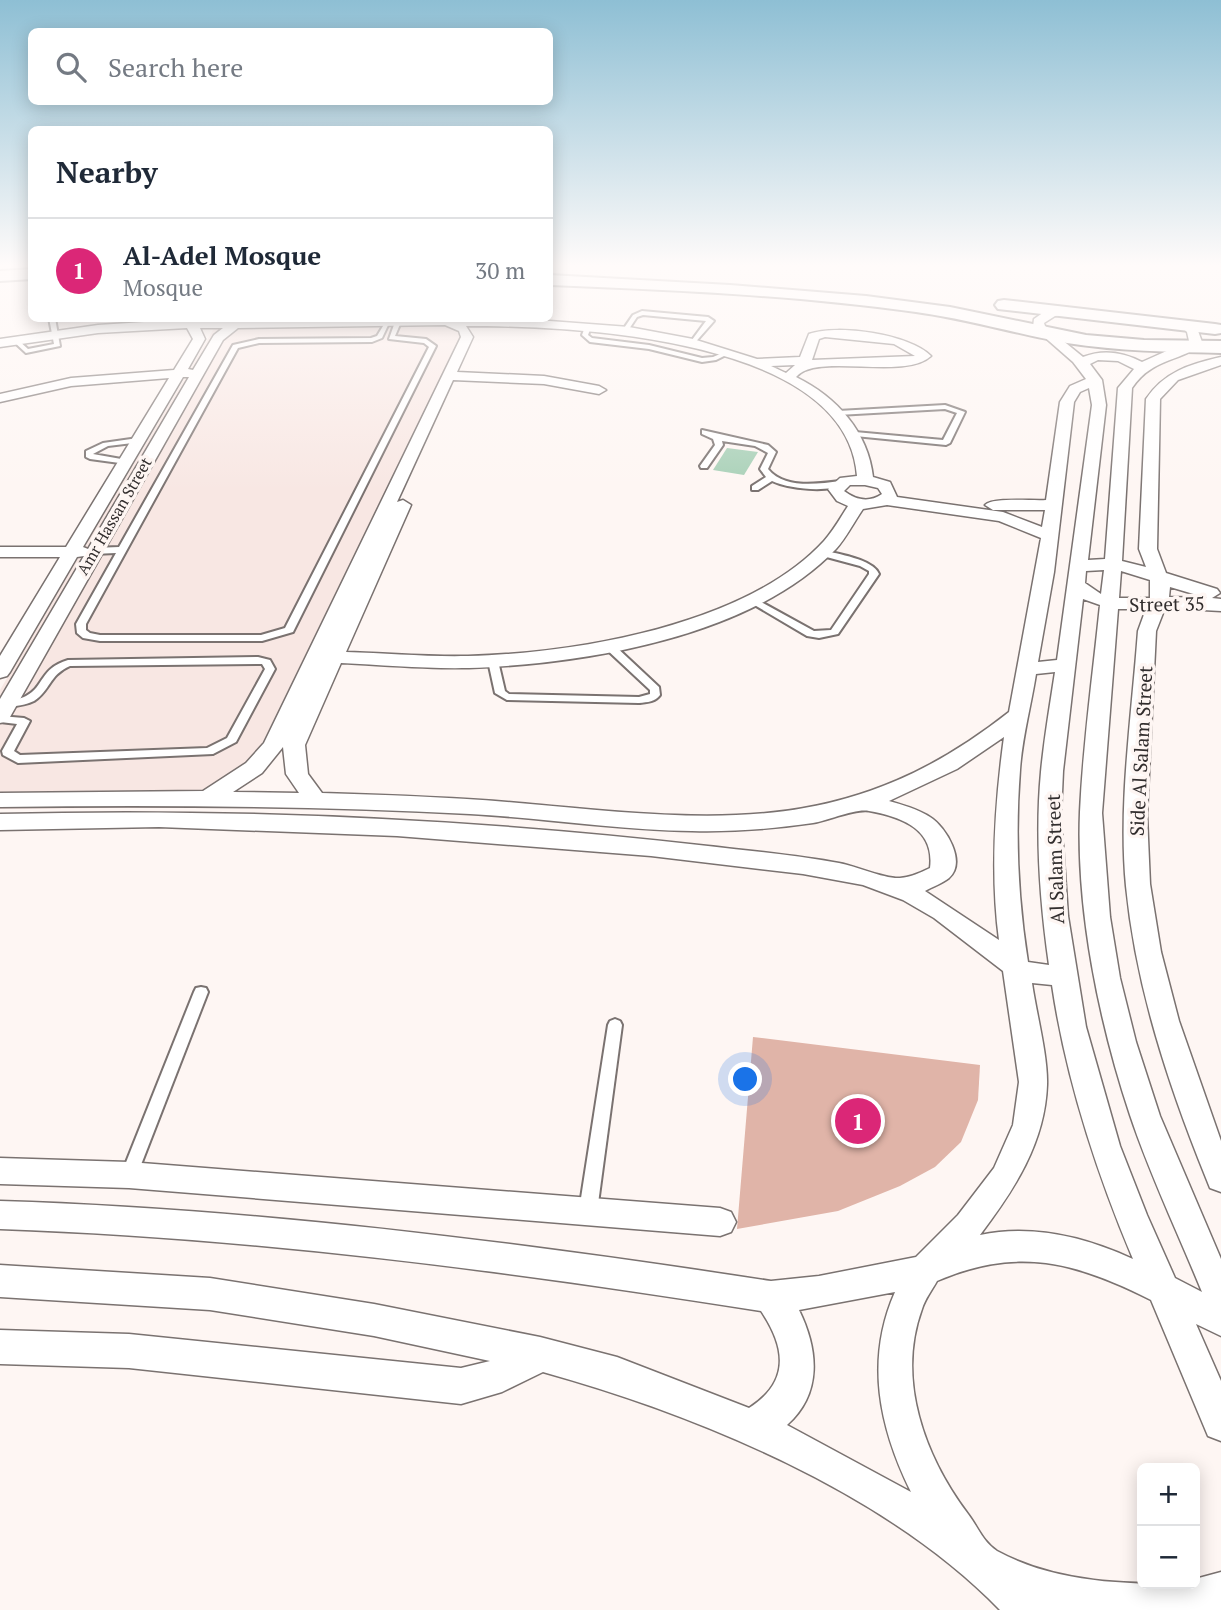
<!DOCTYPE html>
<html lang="en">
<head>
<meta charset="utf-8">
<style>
  :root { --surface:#fff; --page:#f2f2f3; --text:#1f2937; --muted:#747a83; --line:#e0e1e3; --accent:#db2777 }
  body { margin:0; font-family:"PT Serif",serif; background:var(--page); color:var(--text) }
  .controls { position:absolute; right:21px; bottom:21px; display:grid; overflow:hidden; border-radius:10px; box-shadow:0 4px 18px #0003 }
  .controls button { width:63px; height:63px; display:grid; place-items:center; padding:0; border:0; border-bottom:2px solid var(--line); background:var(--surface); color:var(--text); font:35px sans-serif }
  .you { position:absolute; left:746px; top:1080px; width:24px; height:24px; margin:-18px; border:5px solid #fff; border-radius:50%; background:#1a73e8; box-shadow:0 0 0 10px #1a73e833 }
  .badge { display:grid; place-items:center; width:46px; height:46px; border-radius:50%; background:var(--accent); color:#fff; font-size:23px; font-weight:700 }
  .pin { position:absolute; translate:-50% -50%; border:4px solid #fff; box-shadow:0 2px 7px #0006 }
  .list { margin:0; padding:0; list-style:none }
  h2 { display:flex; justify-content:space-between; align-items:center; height:91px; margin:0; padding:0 28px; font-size:30px }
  h2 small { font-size:23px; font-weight:400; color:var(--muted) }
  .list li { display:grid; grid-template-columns:46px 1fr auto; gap:21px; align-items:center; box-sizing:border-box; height:105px; padding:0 28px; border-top:2px solid var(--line) }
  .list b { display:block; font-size:26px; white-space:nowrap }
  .list p { margin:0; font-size:23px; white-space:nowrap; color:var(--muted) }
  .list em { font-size:23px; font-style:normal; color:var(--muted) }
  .icon { flex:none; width:38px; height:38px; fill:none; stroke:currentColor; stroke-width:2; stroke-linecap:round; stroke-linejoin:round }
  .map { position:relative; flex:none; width:1221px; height:1610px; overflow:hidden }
  .search { position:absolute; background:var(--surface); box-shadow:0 4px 18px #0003; left:28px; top:28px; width:525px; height:77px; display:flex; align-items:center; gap:18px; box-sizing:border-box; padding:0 24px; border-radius:10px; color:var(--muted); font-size:26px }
  .panel { position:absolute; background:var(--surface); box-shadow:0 4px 18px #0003; left:28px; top:126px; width:525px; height:196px; border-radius:10px }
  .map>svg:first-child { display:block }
  .built { fill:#f8e7e3 }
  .water { fill:#a8d0b7 }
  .building { fill:#e0b4a8 }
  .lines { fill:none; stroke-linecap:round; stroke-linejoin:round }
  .lane-casing { stroke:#7a7270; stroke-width:4 }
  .street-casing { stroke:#7a7270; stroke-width:3 }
  .secondary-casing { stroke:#7a7270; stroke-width:4 }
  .lane { fill:#fff; fill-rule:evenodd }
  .street { fill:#fff; fill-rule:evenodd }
  .secondary { fill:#fff; fill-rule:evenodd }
  .labels { text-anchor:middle; stroke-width:7; stroke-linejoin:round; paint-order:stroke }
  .far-street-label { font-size:16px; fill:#312d2d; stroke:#fef6f3 }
  .street-label { font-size:19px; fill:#312d2d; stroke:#fef6f3 }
</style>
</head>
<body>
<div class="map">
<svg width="1221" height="1610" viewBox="0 0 1221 1610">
  <rect width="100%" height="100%" fill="#fef6f3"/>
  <polygon class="built" points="335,318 441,319 439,326 452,327 462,334 253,762 227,807 0,809 0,690 219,320"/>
  <polygon class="water" points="727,448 758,452 744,475 713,470"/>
  <polygon class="building" points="753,1037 980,1065 978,1100 961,1142 935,1167 900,1186 838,1211 737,1229"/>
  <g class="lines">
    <defs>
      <g id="lane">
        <polygon points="642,311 708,317 714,321 692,346 689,344 706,321 643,315 637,317 627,332 623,332 622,331 633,315"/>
        <polygon points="49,318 55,318 60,346 26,353 13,341 18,340 28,349 54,344"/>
        <polygon points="398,320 401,322 395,336 426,339 436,346 293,632 262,641 100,641 83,638 77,633 76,624 116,553 93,554 88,551 93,548 119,547 233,345 259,339 371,338 377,336 386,321 390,321 382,338 372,342 259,343 238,348 86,624 86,630 90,633 100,635 261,635 285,628 429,347 424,343 389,339 395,322"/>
        <polygon points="588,325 591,327 588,335 592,338 649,345 702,358 713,357 727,351 730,353 716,360 702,362 649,349 590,342 582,335 585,327"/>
        <polygon points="945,405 965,412 950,443 946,445 855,436 851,434 855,432 943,440 957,413 945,409 838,415 834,413 838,411"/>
        <path d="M 702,430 L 768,445 L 776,452 L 768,469 C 784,489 817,484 840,481 L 844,484 C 828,493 789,489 772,481 L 758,490 L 752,490 L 752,486 L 766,477 L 760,469 L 768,453 L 755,446 L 722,441 L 723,445 L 707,468 L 701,468 L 700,466 L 715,445 L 713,439 L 702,434 Z"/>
        <polygon points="138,438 142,440 141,442 108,446 93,454 127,460 127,464 90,459 86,457 86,451 103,443"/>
        <path d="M 822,550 C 837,554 873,559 879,574 L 838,634 L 819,638 L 807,636 L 746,600 L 748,598 L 754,598 L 814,631 L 831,630 L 869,574 L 869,571 L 860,566 L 819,555 L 817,553 Z"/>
        <path d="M 609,643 L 613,644 L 659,687 L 660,695 C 655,702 648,702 639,703 L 507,700 L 495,693 L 488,661 L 493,658 L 498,661 L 505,691 L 509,694 L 639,697 L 650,694 L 650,690 L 605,648 L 604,646 Z"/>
        <path d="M 258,657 L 270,660 L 275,669 L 236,742 L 213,754 L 18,763 L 3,755 L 2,751 L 17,724 L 0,722 L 0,716 L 24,718 L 30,721 L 14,751 L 20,755 L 207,748 L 227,738 L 265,669 L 262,664 L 70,666 C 49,675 50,691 34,701 C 26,705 16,706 7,707 L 1,704 L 3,702 C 11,700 19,700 26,696 C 45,686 39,669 68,660 Z"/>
        <polygon points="201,987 206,988 208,992 137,1175 135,1180 129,1182 123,1180 121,1175 194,992 196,988"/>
        <polygon points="615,1019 620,1021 622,1025 597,1211 594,1216 588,1219 582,1216 579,1211 608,1025 610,1021"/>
      </g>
      <g id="street">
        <path d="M 1062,307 L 1068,311 L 1066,314 L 1055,316 L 1044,323 L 1045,326 L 1083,357 C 1103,349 1123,352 1142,362 L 1189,341 L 1187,332 L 1181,326 L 1187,322 L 1197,328 L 1202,342 C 1185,362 1153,356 1132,388 L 1122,561 L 1146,567 L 1139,549 L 1146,399 C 1164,372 1190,364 1221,357 L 1221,365 L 1178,380 L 1160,399 L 1157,549 L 1166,573 L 1217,589 L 1220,593 L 1212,598 L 1221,599 L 1221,611 L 1165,608 L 1156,631 L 1147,815 L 1150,884 L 1161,952 L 1179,1021 L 1221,1141 L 1221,1192 L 1210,1188 L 1206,1178 C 1168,1084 1136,987 1126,886 C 1118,804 1132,714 1138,631 L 1146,609 L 1118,609 L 1102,813 L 1110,917 L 1120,978 L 1136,1042 L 1160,1116 L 1221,1259 L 1221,1336 L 1196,1324 L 1221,1381 L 1221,1441 L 1208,1436 L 1151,1300 C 1076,1262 1017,1246 937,1281 C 932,1290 925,1299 922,1309 C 896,1380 925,1457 968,1514 C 978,1527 983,1542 997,1551 C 1058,1584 1128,1584 1195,1584 L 1195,1579 L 1221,1572 L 1221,1610 L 1000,1610 C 887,1493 698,1415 543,1372 L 502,1392 L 461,1404 L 129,1368 L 0,1364 L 0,1330 L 129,1334 L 461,1368 L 490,1361 L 374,1336 L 210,1310 L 0,1297 L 0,1265 L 210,1278 L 374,1304 L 540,1337 L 617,1357 L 749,1408 C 790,1382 786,1348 761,1311 C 508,1271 256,1238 0,1229 L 0,1201 C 259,1209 515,1242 771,1281 L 819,1276 L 916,1257 L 958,1215 L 994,1168 L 1013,1125 L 1019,1082 L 1003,971 L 934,918 L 903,900 L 863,885 L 803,874 L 651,856 L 397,836 L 159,827 L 0,830 L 0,814 C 236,808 473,819 708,846 C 751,851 795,855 839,863 C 856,866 884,879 900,878 C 911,877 920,873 930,868 C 935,829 902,817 869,811 C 856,808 827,821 813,823 C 772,829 732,832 692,831 C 618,830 544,818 470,814 C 314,806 157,805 0,807 L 0,793 L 203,791 L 246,763 L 264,743 L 461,337 L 459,331 L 445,325 L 238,328 L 223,340 L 10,717 L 7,721 L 0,723 L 0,699 L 84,556 L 77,557 L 10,672 L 7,676 L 0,678 L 0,656 L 60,557 L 0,557 L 0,547 L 66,547 L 169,378 L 71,386 L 0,402 L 0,394 L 71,378 L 174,370 L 193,339 L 187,328 L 98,333 L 0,347 L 0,339 L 98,325 L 190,319 L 510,318 L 629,327 L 693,339 L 757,359 L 800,357 L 809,334 C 838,324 909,334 931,356 C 905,381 816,352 796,377 C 837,397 868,432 873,477 L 890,482 L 897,497 L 1003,512 L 1042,527 L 1045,510 L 993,510 L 985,505 C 993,497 1032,501 1046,500 L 1060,402 L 1070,386 L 1086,379 L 1073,362 L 1033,327 L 1034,319 L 1047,310 ZM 466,326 C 569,326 847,336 857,476 L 840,478 L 828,489 L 837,501 L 848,506 C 841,517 833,531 824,541 C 747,625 577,653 468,656 C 427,657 387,653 346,652 L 411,505 L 403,500 L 397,502 L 453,380 L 544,384 L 599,394 L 606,390 L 599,386 L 544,376 L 457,372 L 473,337 ZM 200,328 L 223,328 L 214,335 L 193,370 L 188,369 L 205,339 ZM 825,337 L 894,344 L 915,356 L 812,360 L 819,339 ZM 1098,360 L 1118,361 L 1134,369 L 1118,388 L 1105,559 L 1088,560 L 1106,405 L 1102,380 L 1090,364 ZM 795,365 L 786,373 L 771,366 ZM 183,377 L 189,377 L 88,549 L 83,547 ZM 1089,388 L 1092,405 L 1057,660 L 1038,662 L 1054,572 L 1074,402 L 1080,392 ZM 850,485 L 865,485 L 878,488 L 882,494 C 869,503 856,500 844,491 ZM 887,505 L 999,521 L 1041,538 L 1009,712 C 846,841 711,820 519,803 C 453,797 388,795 322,793 L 308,774 L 305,745 L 341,663 C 383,665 426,669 469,668 C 585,664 752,637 836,549 C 846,538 854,522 863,509 ZM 1104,570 L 1101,594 L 1085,583 L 1086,571 ZM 1121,571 L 1150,580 L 1150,598 L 1119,598 ZM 1170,587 L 1207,598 L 1169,597 ZM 1083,599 L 1100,605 C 1093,674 1083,743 1080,812 C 1076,910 1099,1022 1130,1115 C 1150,1175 1178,1233 1202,1292 L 1175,1278 L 1147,1215 L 1120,1146 L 1086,1027 L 1068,916 L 1061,815 L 1063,771 ZM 1055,672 C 1050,705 1044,739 1041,772 C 1035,836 1040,902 1049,965 L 1028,962 C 1018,899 1015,834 1020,770 C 1022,738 1031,706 1036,674 ZM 1004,737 C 995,803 990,873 999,940 L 925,891 C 932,887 943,883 949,878 C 967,862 946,827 930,817 C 918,809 903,805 889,801 L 957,769 ZM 283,747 L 286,774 L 299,793 L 233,792 L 262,773 ZM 1032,983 L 1052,985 C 1066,1079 1096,1171 1133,1259 C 1085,1237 1033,1224 980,1235 C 1014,1190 1045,1143 1047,1085 C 1048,1056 1036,1012 1032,983 ZM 895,1292 C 865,1360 879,1427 911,1492 L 787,1425 C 823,1393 818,1349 799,1310 Z"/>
        <polygon points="0,1158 129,1162 720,1208 731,1212 736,1222 731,1232 720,1236 129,1188 0,1184"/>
      </g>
      <g id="secondary">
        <polygon points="32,269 32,279 0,281 0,271"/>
        <path d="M 550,275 L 730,285 L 866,296 L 950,307 L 1086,335 L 1144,340 L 1221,341 L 1221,353 C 1170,352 1118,351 1067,343 C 1017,334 967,319 916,312 C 795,295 672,290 550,285 Z"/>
        <polygon points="1004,300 1215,324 1221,325 1221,333 1215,334 998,309 995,305 998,301"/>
      </g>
    </defs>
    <use href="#lane" class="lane-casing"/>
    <use href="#street" class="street-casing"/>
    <use href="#secondary" class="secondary-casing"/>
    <use href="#lane" class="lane"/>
    <use href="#street" class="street"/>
    <use href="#secondary" class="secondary"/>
  </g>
  <linearGradient id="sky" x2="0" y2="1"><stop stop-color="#8ebfd4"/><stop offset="0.54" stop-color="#fffbfa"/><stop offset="1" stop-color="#fffbfa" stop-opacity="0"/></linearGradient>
  <rect width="1221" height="491" fill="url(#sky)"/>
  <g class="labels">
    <g class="far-street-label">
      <text transform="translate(114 516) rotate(-60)" y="6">Amr Hassan Street</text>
    </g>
    <g class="street-label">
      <text transform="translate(1167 604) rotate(-1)" y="7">Street 35</text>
      <text transform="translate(1141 751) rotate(-87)" y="7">Side Al Salam Street</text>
      <text transform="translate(1055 859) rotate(-92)" y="7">Al Salam Street</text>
    </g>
  </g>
</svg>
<div class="controls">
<button>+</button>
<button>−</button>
</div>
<div class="you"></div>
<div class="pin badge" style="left:858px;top:1121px">1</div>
<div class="search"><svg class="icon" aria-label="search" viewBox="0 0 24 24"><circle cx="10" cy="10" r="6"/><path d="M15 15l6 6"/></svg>Search here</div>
<section class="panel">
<h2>Nearby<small></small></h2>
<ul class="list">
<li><span class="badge">1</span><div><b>Al-Adel Mosque</b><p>Mosque</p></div><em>30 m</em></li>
</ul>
</section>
</div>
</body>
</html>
